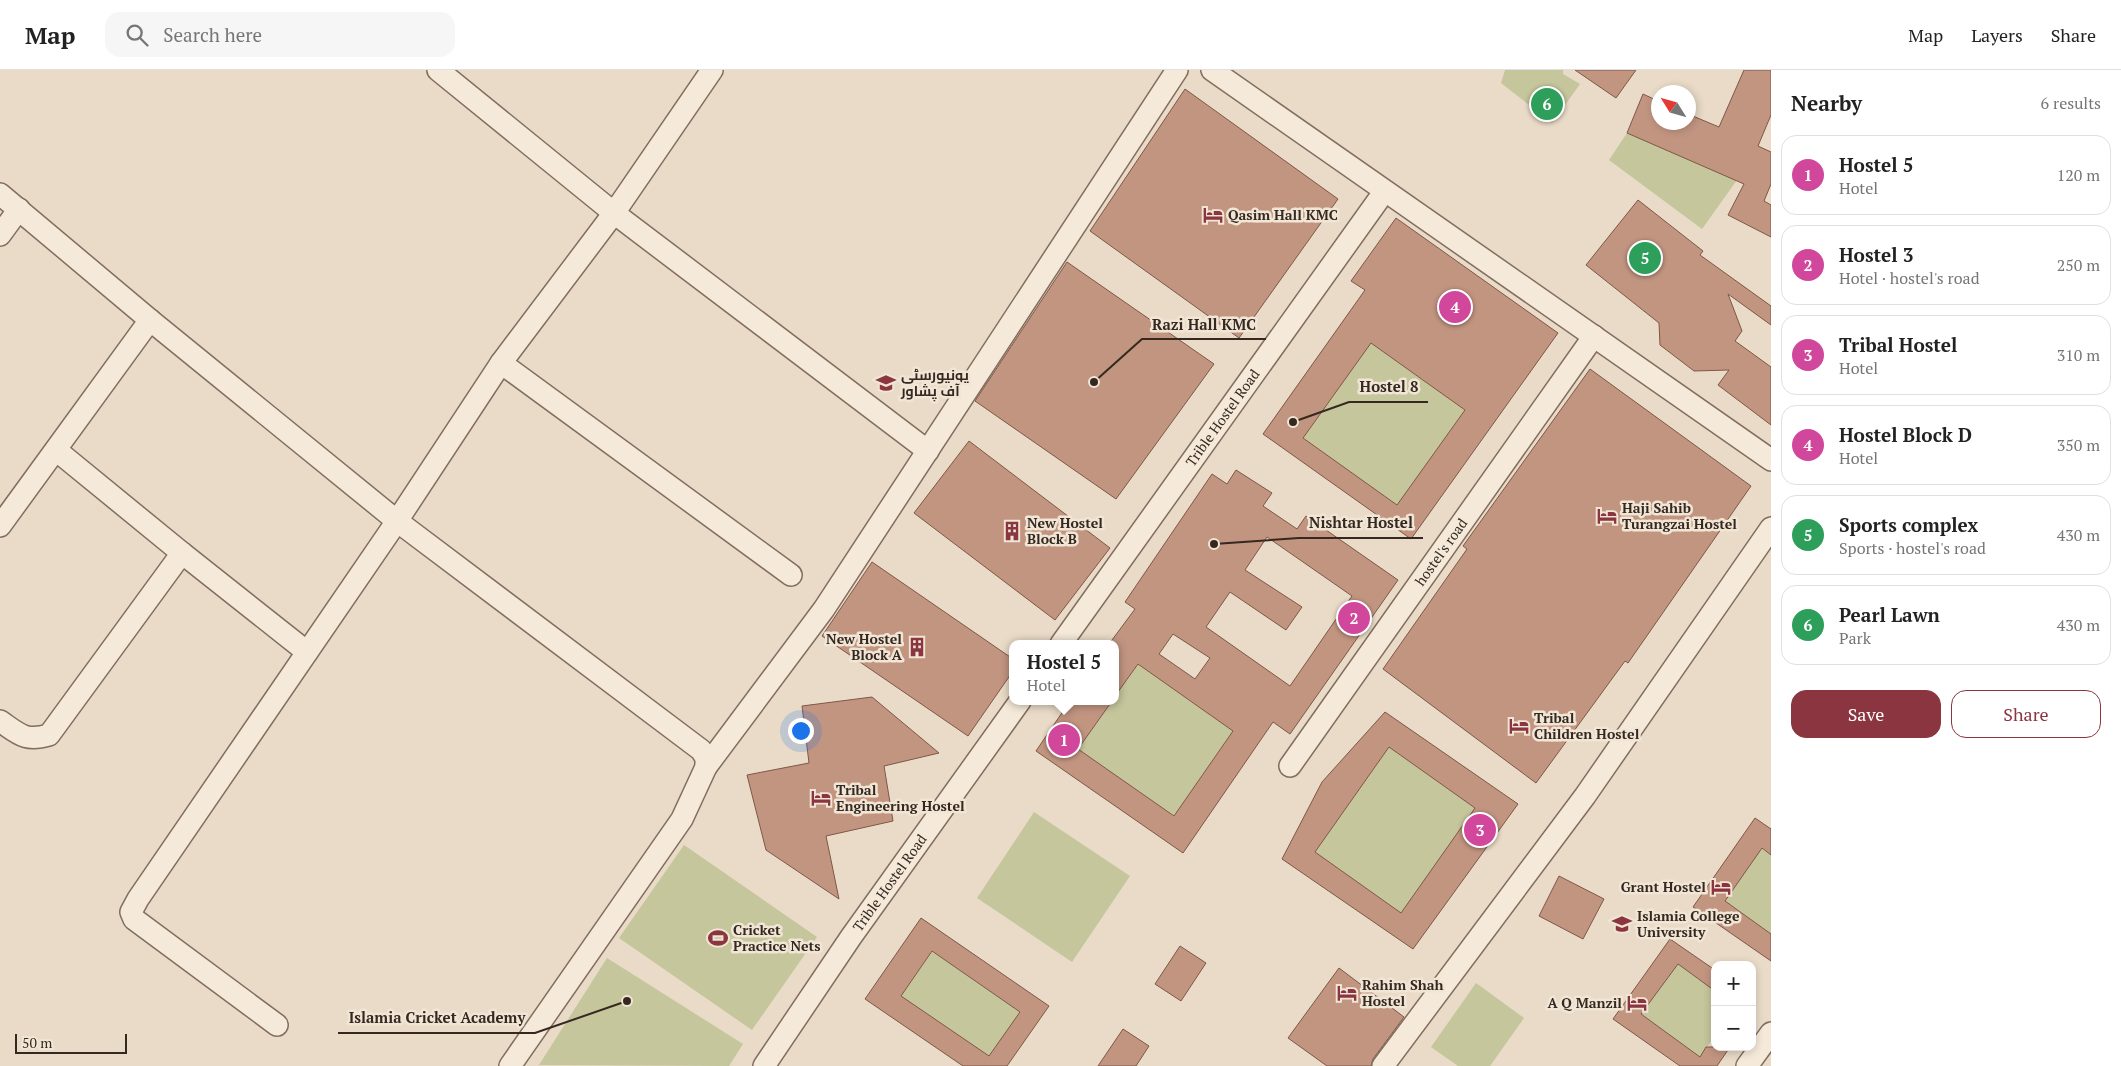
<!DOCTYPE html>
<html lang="en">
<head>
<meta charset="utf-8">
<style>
  :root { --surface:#fff; --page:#f6f6f6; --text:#222; --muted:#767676; --line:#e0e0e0; --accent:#8a353f }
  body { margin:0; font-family:"PT Serif",Cairo,serif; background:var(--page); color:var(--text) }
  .controls { position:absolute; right:15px; bottom:15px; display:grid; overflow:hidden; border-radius:10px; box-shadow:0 2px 8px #0003 }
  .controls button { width:45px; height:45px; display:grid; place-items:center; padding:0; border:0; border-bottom:1px solid var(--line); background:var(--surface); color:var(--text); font:25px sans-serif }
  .compass { position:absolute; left:1651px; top:15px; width:45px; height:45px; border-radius:50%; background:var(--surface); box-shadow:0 2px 8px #0003; rotate:307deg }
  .scale { position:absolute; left:15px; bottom:12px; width:112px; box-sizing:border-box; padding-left:5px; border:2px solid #342820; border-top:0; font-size:14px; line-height:18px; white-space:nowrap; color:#342820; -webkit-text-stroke:4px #f1e6d5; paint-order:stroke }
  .you { position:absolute; left:800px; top:660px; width:18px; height:18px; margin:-12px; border:4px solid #fff; border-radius:50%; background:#1a73e8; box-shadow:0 0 0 8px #1a73e833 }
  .badge { display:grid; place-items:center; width:32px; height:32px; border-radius:50%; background:var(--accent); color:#fff; font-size:16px; font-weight:700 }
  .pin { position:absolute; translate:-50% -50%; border:2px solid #fff; box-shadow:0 1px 5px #0006 }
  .popup { position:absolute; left:1009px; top:570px; width:110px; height:65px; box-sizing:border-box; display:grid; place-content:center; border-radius:10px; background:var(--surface); filter:drop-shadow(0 1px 4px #0005); font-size:16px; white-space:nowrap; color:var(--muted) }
  .popup b { font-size:19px; color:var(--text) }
  .popup::after { content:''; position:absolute; left:50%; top:100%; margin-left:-10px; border:10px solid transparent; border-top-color:var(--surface) }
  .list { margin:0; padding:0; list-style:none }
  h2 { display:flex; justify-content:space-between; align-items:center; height:65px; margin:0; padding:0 20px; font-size:21px }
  h2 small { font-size:16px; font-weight:400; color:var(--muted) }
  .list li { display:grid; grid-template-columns:32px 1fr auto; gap:15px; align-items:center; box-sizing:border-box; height:80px; margin:0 10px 10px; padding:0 10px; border:1px solid var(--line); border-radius:15px }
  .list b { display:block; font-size:19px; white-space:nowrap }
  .list p { margin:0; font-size:16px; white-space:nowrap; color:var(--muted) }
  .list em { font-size:16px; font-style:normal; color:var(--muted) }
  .actions { display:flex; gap:10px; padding:15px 20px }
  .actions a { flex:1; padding:11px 0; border:1px solid var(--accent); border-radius:15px; text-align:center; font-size:18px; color:var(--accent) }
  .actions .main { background:var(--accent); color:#fff }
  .icon { flex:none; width:28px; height:28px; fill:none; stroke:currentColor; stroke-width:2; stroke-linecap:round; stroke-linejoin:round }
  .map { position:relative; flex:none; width:1771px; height:996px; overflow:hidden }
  header { display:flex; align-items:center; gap:30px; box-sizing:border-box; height:70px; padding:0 25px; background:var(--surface); border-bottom:1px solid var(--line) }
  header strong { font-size:24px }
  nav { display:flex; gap:28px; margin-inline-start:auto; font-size:18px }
  .search { width:350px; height:45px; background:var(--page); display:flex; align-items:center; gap:12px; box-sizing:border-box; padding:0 18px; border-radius:15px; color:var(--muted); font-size:19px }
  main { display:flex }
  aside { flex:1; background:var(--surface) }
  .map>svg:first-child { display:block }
  .green { fill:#c5c69c }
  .building { fill:#c29581; stroke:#7e5747; fill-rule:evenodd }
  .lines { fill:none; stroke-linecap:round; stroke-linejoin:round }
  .minor-casing { stroke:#826d5e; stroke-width:24 }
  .minor { stroke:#f5e9d9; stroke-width:21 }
  .labels { text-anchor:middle; stroke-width:5; stroke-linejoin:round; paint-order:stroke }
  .poi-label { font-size:14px; font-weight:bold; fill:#342820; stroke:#f1e6d5; text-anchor:start }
  .street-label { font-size:14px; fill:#342820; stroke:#f1e6d5 }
  .leader { fill:none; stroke:#342820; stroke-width:2 }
  .callout-dot { fill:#342820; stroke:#f1e6d5; stroke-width:2 }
  .callout-label { font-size:15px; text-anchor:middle; font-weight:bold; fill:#342820; stroke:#f1e6d5; stroke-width:5; stroke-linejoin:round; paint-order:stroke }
</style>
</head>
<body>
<header>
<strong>Map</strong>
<div class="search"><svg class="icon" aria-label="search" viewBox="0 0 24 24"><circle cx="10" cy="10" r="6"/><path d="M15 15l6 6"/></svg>Search here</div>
<nav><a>Map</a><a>Layers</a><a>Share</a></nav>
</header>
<main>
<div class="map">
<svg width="1771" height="996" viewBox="0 0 1771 996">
  <rect width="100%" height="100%" fill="#e9dbc7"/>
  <g class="green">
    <polygon points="1505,0 1563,0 1563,4 1580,14 1552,53 1501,13"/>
    <polygon points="1627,63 1737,110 1702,159 1609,90"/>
    <polygon points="1371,273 1465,340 1397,435 1303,368"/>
    <polygon points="1138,594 1233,661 1174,746 1078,679 1112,631 1115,631 1115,626"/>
    <polygon points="1389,677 1475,738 1401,843 1315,782"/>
    <polygon points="1034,742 1130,806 1072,892 977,828"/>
    <polygon points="684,775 817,867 752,960 619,868"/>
    <polygon points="1762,778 1771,785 1771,864 1725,831"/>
    <polygon points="932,881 1020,942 989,987 901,926"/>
    <polygon points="607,888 743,974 729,996 539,995"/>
    <polygon points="1678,894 1715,921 1715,966 1700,987 1641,944"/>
    <polygon points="1476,913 1524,948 1490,996 1458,996 1431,977"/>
  </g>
  <g class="building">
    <polygon points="1575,0 1636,0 1616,28"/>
    <polygon points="1744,0 1771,0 1771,45 1758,76 1771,82 1771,114 1764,131 1771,135 1771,167 1728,145 1744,114 1627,63 1643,24 1658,31 1658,52 1688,52 1688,44 1719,57"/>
    <polygon points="1185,19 1338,129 1239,268 1090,161"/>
    <polygon points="1638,130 1703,181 1700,185 1771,236 1771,255 1728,224 1742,261 1735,271 1771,297 1771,355 1718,315 1729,300 1694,301 1660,275 1659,253 1586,195"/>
    <path d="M 1396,148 L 1558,263 L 1411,469 L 1263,364 L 1365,220 L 1351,211 ZM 1371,273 L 1465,340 L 1397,435 L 1303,368 Z"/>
    <polygon points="1067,192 1214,294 1116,429 975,331"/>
    <polygon points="1590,299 1751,416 1628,593 1625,591 1536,713 1383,599 1467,479 1463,476"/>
    <polygon points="969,371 1110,478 1055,550 914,443"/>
    <path d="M 1236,400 L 1272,423 L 1263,436 L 1297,459 L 1306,446 L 1398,510 L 1290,664 L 1273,652 L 1183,783 L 1036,681 L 1070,631 L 1112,631 L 1078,679 L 1174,746 L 1233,661 L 1138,594 L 1115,626 L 1115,574 L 1109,574 L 1135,539 L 1125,532 L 1212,404 L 1227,414 ZM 1267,467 L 1352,526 L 1290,616 L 1206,557 L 1230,522 L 1286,560 L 1302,537 L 1245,500 ZM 1173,564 L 1210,588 L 1195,609 L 1159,584 Z"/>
    <polygon points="872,492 1013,589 1013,601 968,666 822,566"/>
    <polygon points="872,627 939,683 884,696 893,751 826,766 839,829 766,780 747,705 809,693 802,636"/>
    <path d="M 1385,642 L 1518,734 L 1413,879 L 1282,789 L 1322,712 ZM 1389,677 L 1475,738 L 1401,843 L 1315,782 Z"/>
    <polygon points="1755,748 1771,759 1771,785 1762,778 1725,831 1771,864 1771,891 1693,837"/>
    <polygon points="1559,806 1604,829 1583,869 1539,846"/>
    <path d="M 921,848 L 1049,936 L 1007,996 L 963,996 L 865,929 ZM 932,881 L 1020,942 L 989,986 L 901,926 Z"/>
    <polygon points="1670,869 1715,900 1715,921 1678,894 1641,944 1700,987 1706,977 1730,977 1717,996 1680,996 1613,949"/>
    <polygon points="1180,876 1206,893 1181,931 1155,914"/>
    <polygon points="1339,898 1404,947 1373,989 1371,996 1327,996 1288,968"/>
    <polygon points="1123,959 1149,976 1136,996 1098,996"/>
  </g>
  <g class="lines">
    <defs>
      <g id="minor">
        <polyline points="438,0 614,143 928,381"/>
        <polyline points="1212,0 1771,390"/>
        <polyline points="0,124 150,250 397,451 701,680 706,688 706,697 682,749 510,996"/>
        <polyline points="0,165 19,139"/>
        <polyline points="501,293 791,505"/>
        <polyline points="0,456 150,250"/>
        <polyline points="182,483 307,582"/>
        <path id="s1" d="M 1061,574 L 1384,122"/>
        <path d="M 0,651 C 19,664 25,672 49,665 L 182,483 L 56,380"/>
        <path id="s2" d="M 1290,696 L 1594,266"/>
        <polyline points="706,697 824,539 1177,0"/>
        <polyline points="277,955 134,849 131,842 138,829 397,451 501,293 614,143 712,0"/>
        <path id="s3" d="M 764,996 L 851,867 L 1020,631"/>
        <polyline points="1383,996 1585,726 1771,458"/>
        <polyline points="1747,996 1771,963"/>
      </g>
    </defs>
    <use href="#minor" class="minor-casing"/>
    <use href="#minor" class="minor"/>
  </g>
  <defs>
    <symbol id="hotel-bare" viewBox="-9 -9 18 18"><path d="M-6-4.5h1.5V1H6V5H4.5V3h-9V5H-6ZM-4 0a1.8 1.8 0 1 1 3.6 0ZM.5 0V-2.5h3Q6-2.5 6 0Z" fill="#8a353f" stroke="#f1e6d5" stroke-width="2.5" paint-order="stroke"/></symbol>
    <symbol id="university-bare" viewBox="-9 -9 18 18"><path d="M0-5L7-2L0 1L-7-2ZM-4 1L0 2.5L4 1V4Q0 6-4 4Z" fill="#8a353f" stroke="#f1e6d5" stroke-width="2.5" paint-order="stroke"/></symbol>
    <symbol id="building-bare" viewBox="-9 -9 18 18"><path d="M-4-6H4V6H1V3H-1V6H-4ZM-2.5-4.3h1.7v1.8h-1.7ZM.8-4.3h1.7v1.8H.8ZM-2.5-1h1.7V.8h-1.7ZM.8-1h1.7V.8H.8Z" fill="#8a353f" stroke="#f1e6d5" stroke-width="2.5" paint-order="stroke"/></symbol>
    <symbol id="stadium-bare" viewBox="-9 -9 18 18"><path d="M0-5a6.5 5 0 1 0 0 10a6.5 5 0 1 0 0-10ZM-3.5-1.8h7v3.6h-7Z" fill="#8a353f" stroke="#f1e6d5" stroke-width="2.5" paint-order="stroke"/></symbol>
  </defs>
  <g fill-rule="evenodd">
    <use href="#hotel-bare" x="1199" y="131" width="28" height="28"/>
    <use href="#university-bare" x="872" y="299" width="28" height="28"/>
    <use href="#hotel-bare" x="1593" y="432" width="28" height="28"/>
    <use href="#building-bare" x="998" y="447" width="28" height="28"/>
    <use href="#building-bare" x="903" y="563" width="28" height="28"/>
    <use href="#hotel-bare" x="1505" y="642" width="28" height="28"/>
    <use href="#hotel-bare" x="807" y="714" width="28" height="28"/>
    <use href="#hotel-bare" x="1707" y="803" width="28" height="28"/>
    <use href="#university-bare" x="1608" y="840" width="28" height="28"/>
    <use href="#stadium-bare" x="704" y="854" width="28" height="28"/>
    <use href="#hotel-bare" x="1333" y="909" width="28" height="28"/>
    <use href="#hotel-bare" x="1623" y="919" width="28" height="28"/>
  </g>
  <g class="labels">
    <g class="poi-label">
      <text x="1228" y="150">Qasim Hall KMC</text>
      <text x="901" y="310">یونیورسٹی<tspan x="901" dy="16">آف پشاور</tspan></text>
      <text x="1622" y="443">Haji Sahib<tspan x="1622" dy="16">Turangzai Hostel</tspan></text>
      <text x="1027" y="458">New Hostel<tspan x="1027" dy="16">Block B</tspan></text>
      <text x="902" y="574" text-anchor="end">New Hostel<tspan x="902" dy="16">Block A</tspan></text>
      <text x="1534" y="653">Tribal<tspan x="1534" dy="16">Children Hostel</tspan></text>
      <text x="836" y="725">Tribal<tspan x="836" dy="16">Engineering Hostel</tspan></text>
      <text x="1706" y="822" text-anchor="end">Grant Hostel</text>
      <text x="1637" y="851">Islamia College<tspan x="1637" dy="16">University</tspan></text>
      <text x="733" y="865">Cricket<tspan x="733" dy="16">Practice Nets</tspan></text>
      <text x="1362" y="920">Rahim Shah<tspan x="1362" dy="16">Hostel</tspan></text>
      <text x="1622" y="938" text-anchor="end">A Q Manzil</text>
    </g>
    <g class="street-label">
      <text dy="5" stroke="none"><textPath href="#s1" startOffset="278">Trible Hostel Road</textPath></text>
      <text dy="5" stroke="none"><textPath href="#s2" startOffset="262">hostel's road</textPath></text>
      <text dy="5" stroke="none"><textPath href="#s3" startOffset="222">Trible Hostel Road</textPath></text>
    </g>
  </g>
  <path class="leader" d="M1094 312L1142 269H1266M1293 352L1349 332H1428M1214 474L1299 468H1423M627 931L535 963H338"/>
  <g class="callout-dot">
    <circle cx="1094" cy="312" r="5"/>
    <circle cx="1293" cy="352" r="5"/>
    <circle cx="1214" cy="474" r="5"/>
    <circle cx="627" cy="931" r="5"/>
  </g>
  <g class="callout-label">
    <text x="1204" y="260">Razi Hall KMC</text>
    <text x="1389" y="322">Hostel 8</text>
    <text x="1361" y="458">Nishtar Hostel</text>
    <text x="437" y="953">Islamia Cricket Academy</text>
  </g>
</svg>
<div class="controls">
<button>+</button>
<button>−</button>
</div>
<svg class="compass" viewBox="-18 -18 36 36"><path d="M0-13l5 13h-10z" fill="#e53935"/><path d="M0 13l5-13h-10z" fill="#767676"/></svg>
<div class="scale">50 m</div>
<div class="you"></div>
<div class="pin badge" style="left:1064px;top:670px;background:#d1479c">1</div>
<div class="popup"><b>Hostel 5</b>Hotel</div>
<div class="pin badge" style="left:1354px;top:548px;background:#d1479c">2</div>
<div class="pin badge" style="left:1480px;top:760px;background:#d1479c">3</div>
<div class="pin badge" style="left:1455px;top:237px;background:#d1479c">4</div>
<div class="pin badge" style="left:1645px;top:188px;background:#2e9e5b">5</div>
<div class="pin badge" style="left:1547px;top:34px;background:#2e9e5b">6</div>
</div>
<aside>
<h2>Nearby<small>6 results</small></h2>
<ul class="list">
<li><span class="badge" style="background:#d1479c">1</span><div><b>Hostel 5</b><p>Hotel</p></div><em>120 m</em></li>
<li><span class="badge" style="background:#d1479c">2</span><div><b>Hostel 3</b><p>Hotel · hostel's road</p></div><em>250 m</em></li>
<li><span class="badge" style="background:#d1479c">3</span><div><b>Tribal Hostel</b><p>Hotel</p></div><em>310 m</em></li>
<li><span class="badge" style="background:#d1479c">4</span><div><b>Hostel Block D</b><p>Hotel</p></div><em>350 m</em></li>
<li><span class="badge" style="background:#2e9e5b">5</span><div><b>Sports complex</b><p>Sports · hostel's road</p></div><em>430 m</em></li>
<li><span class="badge" style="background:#2e9e5b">6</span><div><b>Pearl Lawn</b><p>Park</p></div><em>430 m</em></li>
</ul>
<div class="actions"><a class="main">Save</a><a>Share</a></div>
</aside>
</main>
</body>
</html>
